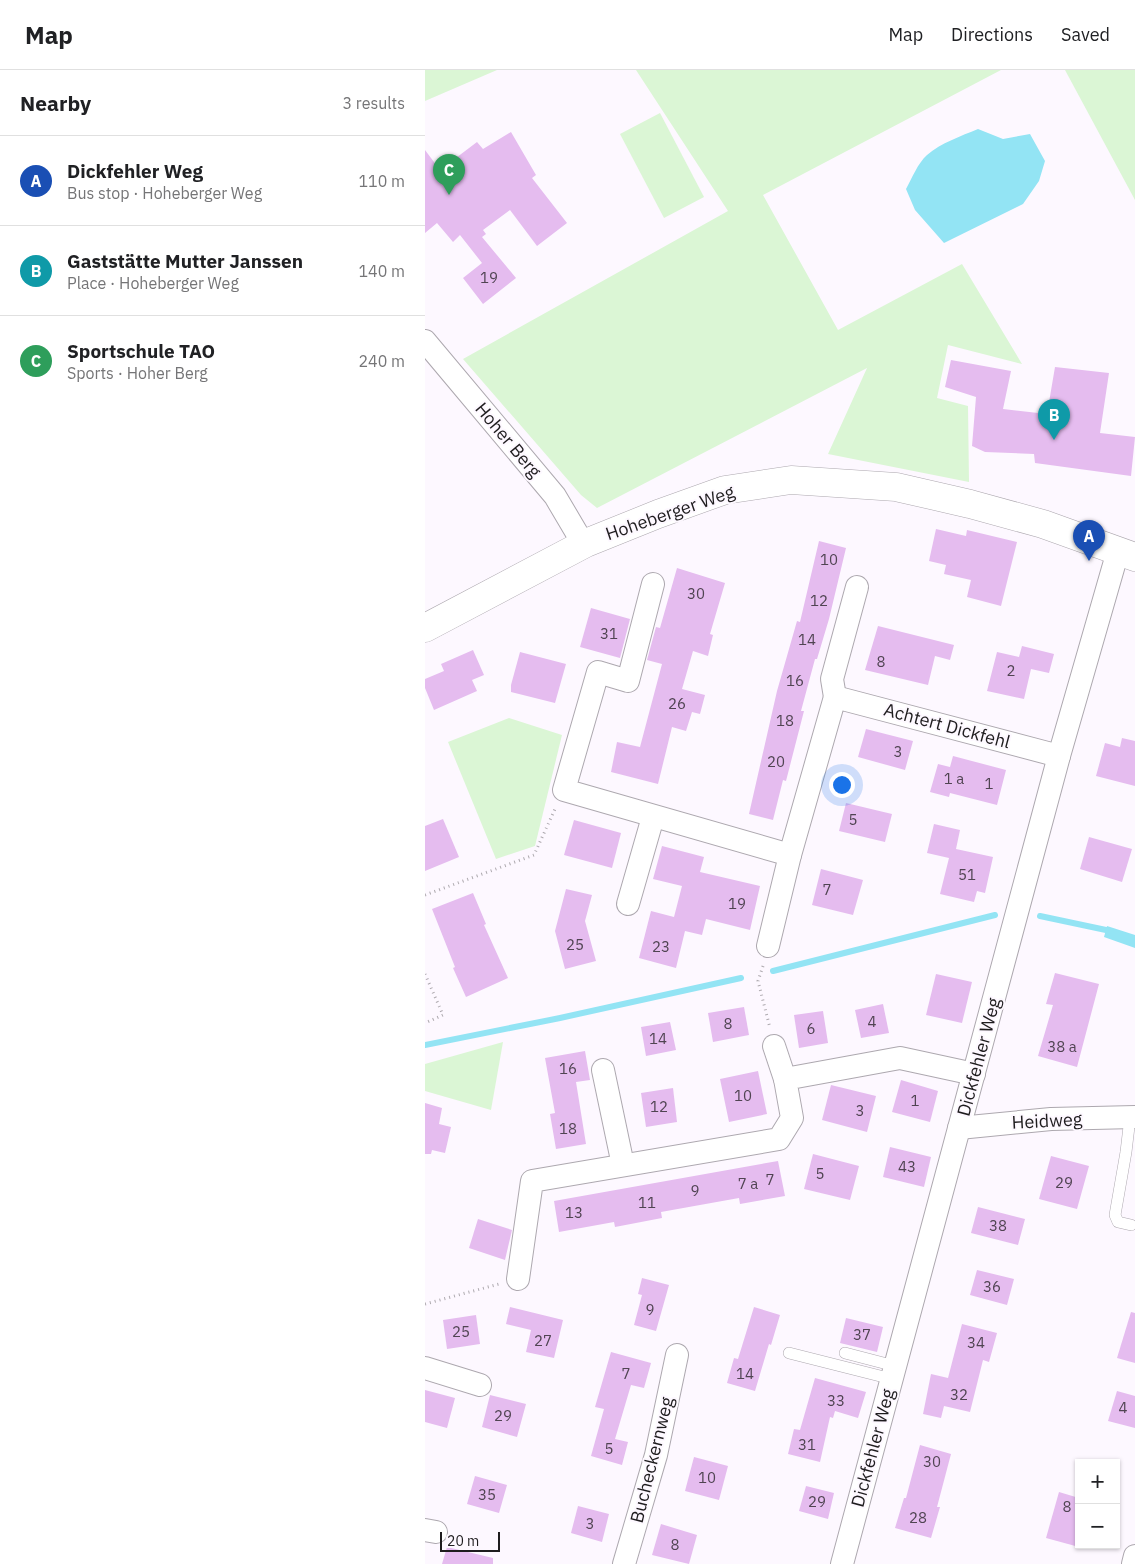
<!DOCTYPE html>
<html lang="en">
<head>
<meta charset="utf-8">
<style>
  :root { --surface:#fff; --page:#f6f6f6; --text:#202124; --muted:#757577; --line:#e0e0e0; --accent:#4c6618 }
  body { margin:0; font-family:"IBM Plex Sans",sans-serif; background:var(--page); color:var(--text) }
  .controls { position:absolute; right:15px; bottom:15px; display:grid; overflow:hidden; border-radius:0px; box-shadow:0 1px 4px #0004 }
  .controls button { width:45px; height:45px; display:grid; place-items:center; padding:0; border:0; border-bottom:1px solid var(--line); background:var(--surface); color:var(--text); font:25px sans-serif }
  .scale { position:absolute; left:15px; bottom:12px; width:60px; box-sizing:border-box; padding-left:5px; border:2px solid #1e1c1e; border-top:0; font-size:14px; line-height:18px; white-space:nowrap; color:#1e1c1e; -webkit-text-stroke:4px #fdf8ff; paint-order:stroke }
  .you { position:absolute; left:416px; top:714px; width:18px; height:18px; margin:-12px; border:4px solid #fff; border-radius:50%; background:#1a73e8; box-shadow:0 0 0 8px #1a73e833 }
  .badge { display:grid; place-items:center; width:32px; height:32px; border-radius:50%; background:var(--accent); color:#fff; font-size:16px; font-weight:700 }
  .pin { position:absolute; translate:-50% -41px; filter:drop-shadow(0 1px 2px #0008) }
  .pin::after { content:''; position:absolute; top:26px; width:18px; height:15px; background:inherit; clip-path:polygon(0 0,100% 0,50% 100%) }
  .list { margin:0; padding:0; list-style:none }
  h2 { display:flex; justify-content:space-between; align-items:center; height:65px; margin:0; padding:0 20px; font-size:21px }
  h2 small { font-size:16px; font-weight:400; color:var(--muted) }
  .list li { display:grid; grid-template-columns:32px 1fr auto; gap:15px; align-items:center; box-sizing:border-box; height:90px; padding:0 20px; border-top:1px solid var(--line) }
  .list b { display:block; font-size:19px; white-space:nowrap }
  .list p { margin:0; font-size:16px; white-space:nowrap; color:var(--muted) }
  .list em { font-size:16px; font-style:normal; color:var(--muted) }
  .map { position:relative; flex:none; width:710px; height:1494px; overflow:hidden }
  header { display:flex; align-items:center; gap:30px; box-sizing:border-box; height:70px; padding:0 25px; background:var(--surface); border-bottom:1px solid var(--line) }
  header strong { font-size:24px }
  nav { display:flex; gap:28px; margin-inline-start:auto; font-size:18px }
  main { display:flex }
  aside { flex:1; background:var(--surface) }
  .map>svg:first-child { display:block }
  .green { fill:#dbf6d5 }
  .water { fill:#93e4f4 }
  .lines { fill:none; stroke-linecap:round; stroke-linejoin:round }
  .stream { stroke:#93e4f4; stroke-width:6 }
  .building { fill:#e5bcef }
  .service-casing { stroke:#ada8af; stroke-width:12 }
  .minor-casing { stroke:#ada8af; stroke-width:24 }
  .tertiary-casing { stroke:#ada8af; stroke-width:29 }
  .path { stroke:#aeaaaf; stroke-width:3; stroke-dasharray:1 4; stroke-linecap:butt }
  .service { stroke:#fff; stroke-width:11 }
  .minor { stroke:#fff; stroke-width:22 }
  .tertiary { stroke:#fff; stroke-width:28 }
  .labels { text-anchor:middle; stroke-width:4; stroke-linejoin:round; paint-order:stroke }
  .number-label { font-size:15px; fill:#504452 }
  .street-label { font-size:18px; fill:#1e1c1e; stroke:#fdf8ff }
</style>
</head>
<body>
<header>
<strong>Map</strong>
<nav><a>Map</a><a>Directions</a><a>Saved</a></nav>
</header>
<main>
<aside>
<h2>Nearby<small>3 results</small></h2>
<ul class="list">
<li><span class="badge" style="background:#1a4fb4">A</span><div><b>Dickfehler Weg</b><p>Bus stop · Hoheberger Weg</p></div><em>110 m</em></li>
<li><span class="badge" style="background:#0f9aa8">B</span><div><b>Gaststätte Mutter Janssen</b><p>Place · Hoheberger Weg</p></div><em>140 m</em></li>
<li><span class="badge" style="background:#2e9e5b">C</span><div><b>Sportschule TAO</b><p>Sports · Hoher Berg</p></div><em>240 m</em></li>
</ul>
</aside>
<div class="map">
<svg width="710" height="1494" viewBox="0 0 710 1494">
  <rect width="100%" height="100%" fill="#fdf8ff"/>
  <g class="green">
    <polygon points="0,0 72,0 0,31"/>
    <polygon points="211,0 576,0 338,125 413,260 537,194 597,294 523,275 512,328 543,336 544,412 403,384 442,298 172,438 156,425 38,289 303,141"/>
    <polygon points="640,0 710,0 710,130"/>
    <polygon points="235,43 279,127 239,148 195,64"/>
    <polygon points="84,648 137,665 110,776 71,789 23,672"/>
    <polygon points="78,972 66,1040 0,1021 0,994"/>
  </g>
  <g class="water">
    <path d="M 553,59 L 578,69 L 605,64 L 620,91 L 614,111 L 598,134 L 519,173 L 490,140 L 481,119 C 487,108 493,93 502,85 C 516,73 536,66 553,59 Z"/>
    <polygon points="682,856 710,865 710,878 679,867"/>
  </g>
  <g class="lines">
    <g class="stream">
      <polyline points="615,846 681,860"/>
      <polyline points="348,901 570,845"/>
      <polyline points="0,975 135,948 316,908"/>
    </g>
  </g>
  <g class="building">
    <polygon points="86,62 111,105 107,108 142,153 112,176 85,140 58,160 61,164 57,167 91,208 58,234 38,208 57,193 35,165 28,172 12,153 0,163 0,80 15,100 52,72 58,79"/>
    <polygon points="526,290 586,301 578,339 622,344 630,297 684,303 675,363 710,367 706,406 610,393 609,384 560,382 547,376 551,327 520,317"/>
    <polygon points="511,459 541,466 542,460 592,472 576,536 542,527 546,510 519,504 521,495 504,491"/>
    <polygon points="394,471 421,478 404,549 392,589 390,589 376,641 379,641 361,711 358,710 348,750 324,744 352,621 372,551 375,552"/>
    <polygon points="252,498 300,513 285,564 288,565 283,586 268,581 257,619 280,625 275,644 267,642 261,661 247,657 233,714 186,702 192,672 215,677 237,594 222,590 231,557 235,558"/>
    <polygon points="166,538 205,549 195,588 155,577"/>
    <polygon points="453,556 529,575 525,590 510,586 503,615 440,600"/>
    <polygon points="597,576 629,584 624,603 606,599 599,629 562,621 572,582 594,587"/>
    <polygon points="48,580 59,605 47,610 52,621 9,640 0,618 0,609 19,601 16,594"/>
    <polygon points="95,582 141,594 130,633 86,622 86,615"/>
    <polygon points="441,659 488,671 480,700 433,687"/>
    <polygon points="697,668 710,671 710,716 671,706 680,673 695,677"/>
    <polygon points="528,686 581,700 572,735 525,723 524,727 505,722 513,694 525,697"/>
    <polygon points="421,733 467,744 460,772 414,761"/>
    <polygon points="18,749 34,787 0,801 0,756"/>
    <polygon points="149,750 196,763 187,798 139,785"/>
    <polygon points="509,754 535,760 531,779 568,787 560,823 552,821 549,832 515,824 524,788 502,783"/>
    <polygon points="664,767 707,779 697,812 655,799"/>
    <polygon points="237,776 279,787 275,802 335,816 325,860 281,849 277,865 260,861 251,898 214,888 226,841 249,847 257,816 228,809"/>
    <polygon points="396,799 438,810 428,845 387,835"/>
    <polygon points="141,819 167,825 160,851 171,891 140,899 130,861"/>
    <polygon points="48,823 61,854 59,855 83,908 41,927 28,898 30,897 7,839"/>
    <polygon points="630,903 674,914 652,997 613,986 628,935 621,934"/>
    <polygon points="511,904 547,912 537,953 501,945"/>
    <polygon points="458,934 464,963 436,968 430,940"/>
    <polygon points="319,937 324,965 288,972 283,943"/>
    <polygon points="398,941 403,973 374,978 369,945"/>
    <polygon points="245,952 251,980 221,986 216,957"/>
    <polygon points="160,981 165,1010 151,1012 161,1074 131,1079 125,1044 130,1043 120,988"/>
    <polygon points="333,1001 342,1044 304,1052 295,1009"/>
    <polygon points="476,1010 513,1021 505,1052 467,1042"/>
    <polygon points="406,1015 451,1026 442,1062 397,1050"/>
    <polygon points="248,1018 252,1052 221,1057 216,1023"/>
    <polygon points="0,1033 17,1038 14,1054 26,1057 20,1083 7,1080 6,1084 0,1084"/>
    <polygon points="465,1077 506,1087 499,1117 458,1107"/>
    <polygon points="388,1084 434,1096 425,1130 379,1119"/>
    <polygon points="626,1086 664,1096 652,1139 614,1129"/>
    <polygon points="353,1091 360,1126 315,1134 314,1128 236,1142 237,1148 190,1157 189,1152 134,1162 129,1131"/>
    <polygon points="553,1137 600,1149 593,1175 546,1163"/>
    <polygon points="53,1149 87,1160 80,1190 44,1178"/>
    <polygon points="552,1200 589,1209 582,1235 545,1225"/>
    <polygon points="217,1208 244,1215 231,1261 209,1255 217,1225 213,1224"/>
    <polygon points="85,1237 138,1250 129,1288 101,1282 106,1260 81,1254"/>
    <polygon points="329,1237 355,1245 346,1275 344,1274 330,1321 302,1313 309,1288 313,1289"/>
    <polygon points="706,1242 710,1243 710,1293 692,1288"/>
    <polygon points="51,1245 55,1274 22,1279 18,1250"/>
    <polygon points="421,1248 458,1257 452,1282 415,1273"/>
    <polygon points="537,1254 572,1263 564,1292 558,1290 545,1342 519,1336 516,1348 498,1344 506,1304 523,1308"/>
    <polygon points="186,1282 226,1293 219,1318 206,1315 190,1369 203,1372 197,1395 166,1386 179,1339 170,1337"/>
    <polygon points="390,1308 441,1322 433,1348 410,1341 408,1348 405,1347 395,1392 363,1384 369,1359 375,1360"/>
    <polygon points="0,1320 30,1328 22,1358 0,1352"/>
    <polygon points="692,1321 710,1326 710,1358 683,1351"/>
    <polygon points="65,1325 101,1334 92,1367 57,1357"/>
    <polygon points="495,1375 526,1384 512,1437 515,1437 506,1468 470,1458 479,1428 481,1428"/>
    <polygon points="269,1387 303,1396 294,1430 260,1421"/>
    <polygon points="50,1406 82,1415 74,1443 42,1434"/>
    <polygon points="381,1416 409,1423 403,1449 374,1441"/>
    <polygon points="634,1422 654,1428 654,1477 621,1468"/>
    <polygon points="153,1436 184,1444 177,1472 146,1463"/>
    <polygon points="236,1454 272,1465 264,1494 227,1485"/>
    <polygon points="22,1477 68,1488 68,1494 17,1494"/>
  </g>
  <g class="lines">
    <defs>
      <g id="service">
        <polyline points="705,1048 701,1082 690,1145 693,1152 706,1155"/>
        <polyline points="364,1283 467,1309"/>
        <polyline points="420,1283 470,1296"/>
      </g>
      <g id="minor">
        <polyline points="0,271 130,426 153,465 161,473"/>
        <polyline points="228,514 203,611 173,602 139,720 365,785 410,627 634,686"/>
        <polyline points="410,627 407,609 432,517"/>
        <polyline points="203,834 228,747"/>
        <polyline points="343,876 365,785"/>
        <polyline points="349,976 360,1009"/>
        <polyline points="178,1000 198,1095"/>
        <polyline points="534,1058 626,1049 710,1047"/>
        <polyline points="93,1209 107,1111 354,1069 367,1048 360,1009 475,988 549,1004"/>
        <polyline points="0,1298 55,1315"/>
        <polyline points="0,1460 11,1462"/>
        <polyline points="199,1494 231,1385 252,1285"/>
        <polyline points="417,1494 634,686 693,481"/>
        <polyline points="708,1494 710,1486"/>
      </g>
      <polyline id="tertiary" points="0,558 161,473 233,444 300,420 366,410 471,417 545,434 618,454 710,487"/>
    </defs>
    <use href="#service" class="service-casing"/>
    <use href="#minor" class="minor-casing"/>
    <use href="#tertiary" class="tertiary-casing"/>
    <g class="path">
      <polyline points="0,825 109,785 130,739"/>
      <polyline points="338,896 333,911 345,958"/>
      <polyline points="0,904 18,945 0,953"/>
      <polyline points="0,1234 74,1214"/>
    </g>
    <use href="#service" class="service"/>
    <use href="#minor" class="minor"/>
    <use href="#tertiary" class="tertiary"/>
  </g>
  <g class="labels">
    <g class="number-label">
      <text x="64" y="213">19</text>
      <text x="404" y="495">10</text>
      <text x="271" y="529">30</text>
      <text x="394" y="536">12</text>
      <text x="184" y="569">31</text>
      <text x="382" y="575">14</text>
      <text x="456" y="597">8</text>
      <text x="586" y="606">2</text>
      <text x="370" y="616">16</text>
      <text x="252" y="639">26</text>
      <text x="360" y="656">18</text>
      <text x="473" y="687">3</text>
      <text x="351" y="697">20</text>
      <text x="529" y="714">1 a</text>
      <text x="564" y="719">1</text>
      <text x="428" y="755">5</text>
      <text x="542" y="810">51</text>
      <text x="402" y="825">7</text>
      <text x="312" y="839">19</text>
      <text x="150" y="880">25</text>
      <text x="236" y="882">23</text>
      <text x="447" y="957">4</text>
      <text x="303" y="959">8</text>
      <text x="386" y="964">6</text>
      <text x="233" y="974">14</text>
      <text x="637" y="982">38 a</text>
      <text x="143" y="1004">16</text>
      <text x="318" y="1031">10</text>
      <text x="490" y="1036">1</text>
      <text x="234" y="1042">12</text>
      <text x="435" y="1046">3</text>
      <text x="143" y="1064">18</text>
      <text x="482" y="1102">43</text>
      <text x="395" y="1109">5</text>
      <text x="345" y="1115">7</text>
      <text x="639" y="1118">29</text>
      <text x="323" y="1119">7 a</text>
      <text x="270" y="1126">9</text>
      <text x="222" y="1138">11</text>
      <text x="149" y="1148">13</text>
      <text x="573" y="1161">38</text>
      <text x="567" y="1222">36</text>
      <text x="225" y="1245">9</text>
      <text x="36" y="1267">25</text>
      <text x="437" y="1270">37</text>
      <text x="118" y="1276">27</text>
      <text x="551" y="1278">34</text>
      <text x="201" y="1309">7</text>
      <text x="320" y="1309">14</text>
      <text x="534" y="1330">32</text>
      <text x="411" y="1336">33</text>
      <text x="698" y="1343">4</text>
      <text x="78" y="1351">29</text>
      <text x="382" y="1380">31</text>
      <text x="184" y="1384">5</text>
      <text x="507" y="1397">30</text>
      <text x="282" y="1413">10</text>
      <text x="62" y="1430">35</text>
      <text x="392" y="1437">29</text>
      <text x="642" y="1442">8</text>
      <text x="493" y="1453">28</text>
      <text x="165" y="1459">3</text>
      <text x="250" y="1480">8</text>
    </g>
    <g class="street-label">
      <text transform="translate(83 370) rotate(50)" y="6">Hoher Berg</text>
      <text transform="translate(245 443) rotate(-19)" y="6">Hoheberger Weg</text>
      <text transform="translate(522 656) rotate(15)" y="6">Achtert Dickfehl</text>
      <text transform="translate(554 987) rotate(-75)" y="6">Dickfehler Weg</text>
      <text transform="translate(622 1051) rotate(-3)" y="6">Heidweg</text>
      <text transform="translate(448 1378) rotate(-75)" y="6">Dickfehler Weg</text>
      <text transform="translate(227 1390) rotate(-76)" y="6">Bucheckernweg</text>
    </g>
  </g>
</svg>
<div class="controls">
<button>+</button>
<button>−</button>
</div>
<div class="scale">20 m</div>
<div class="you"></div>
<div class="pin badge" style="left:664px;top:491px;background:#1a4fb4">A</div>
<div class="pin badge" style="left:629px;top:370px;background:#0f9aa8">B</div>
<div class="pin badge" style="left:24px;top:125px;background:#2e9e5b">C</div>
</div>
</main>
</body>
</html>
